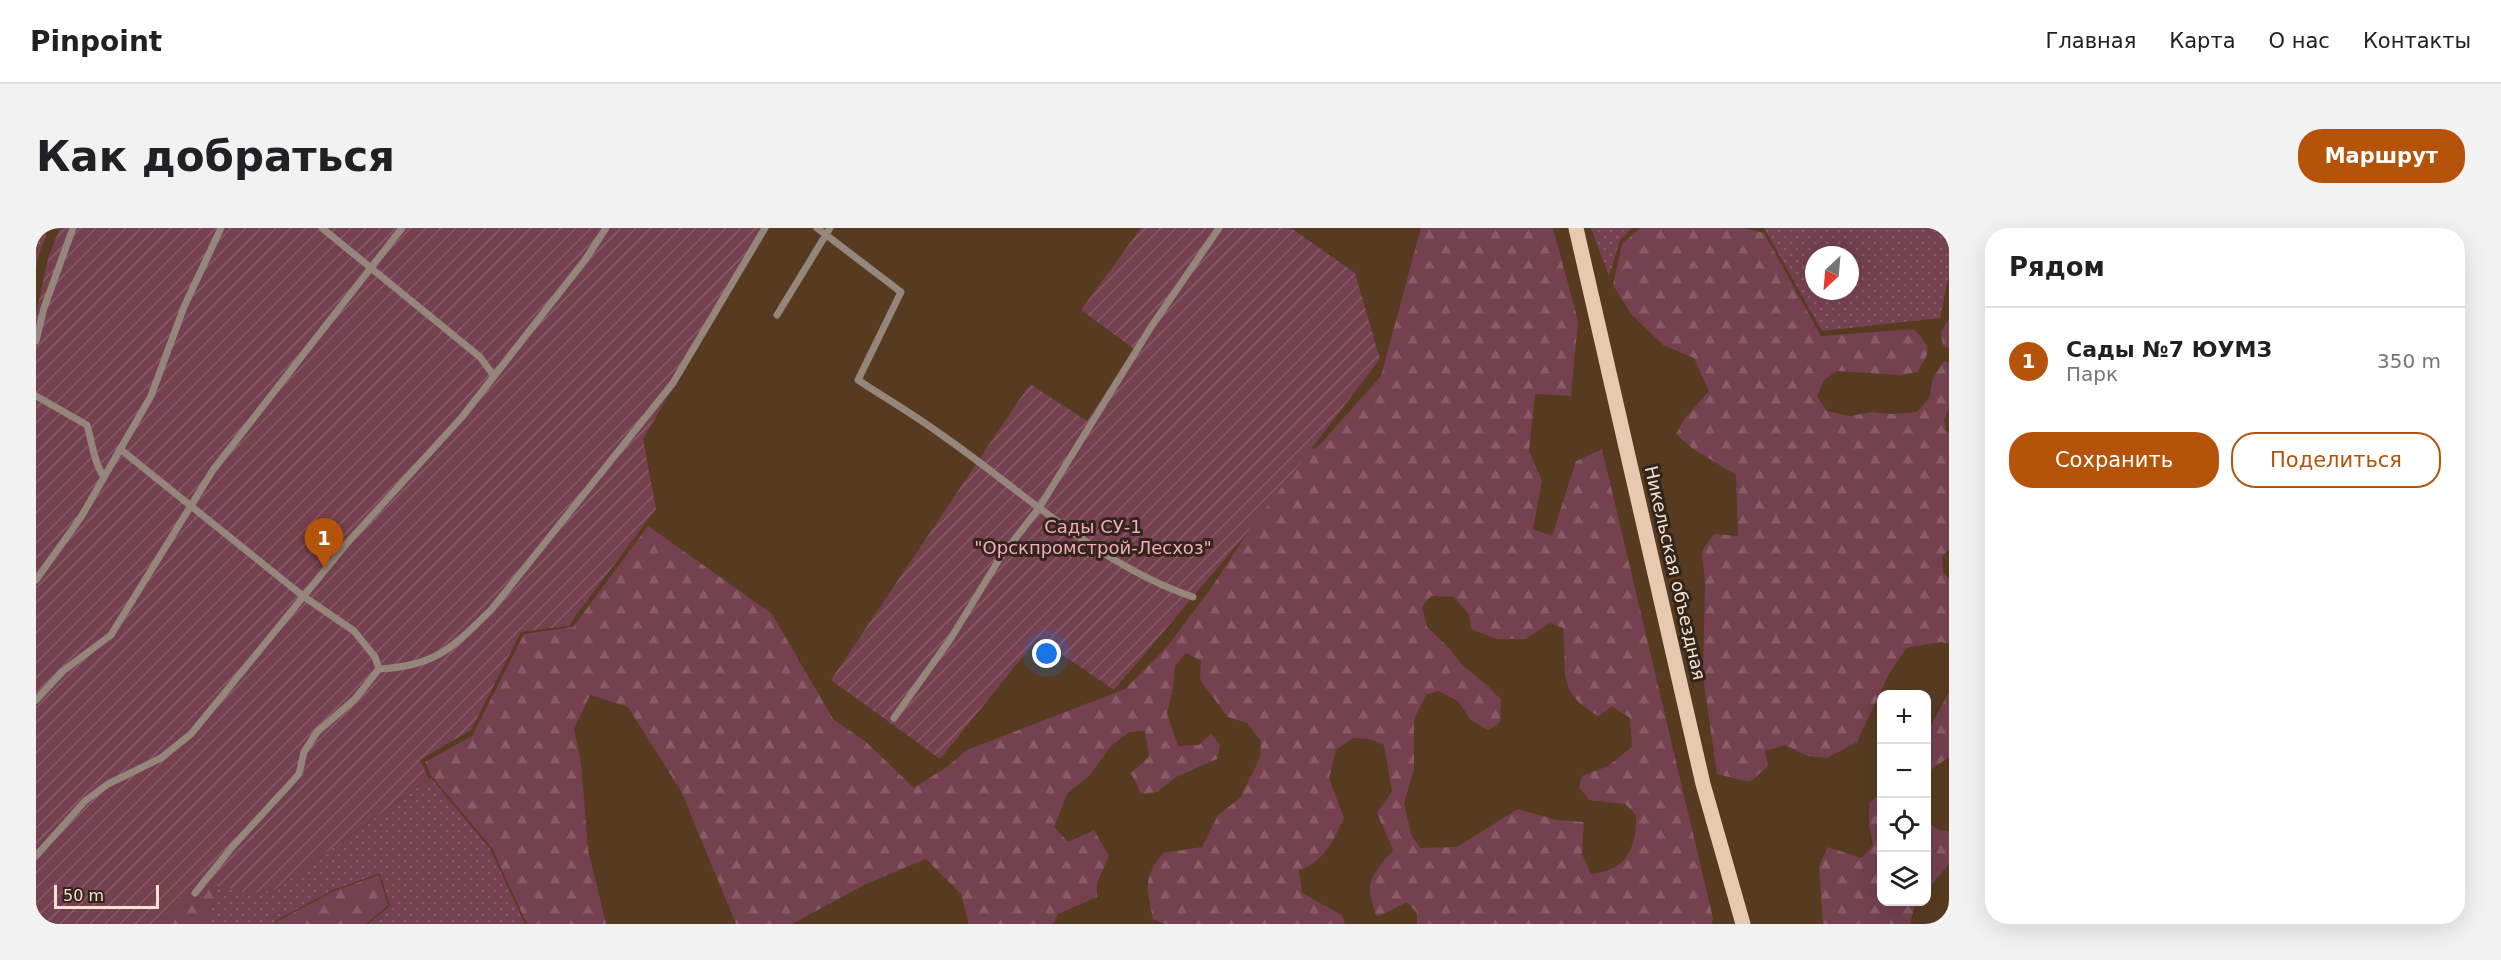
<!DOCTYPE html>
<html lang="ru">
<head>
<meta charset="utf-8">
<style>
  :root { --surface:#fff; --page:#f2f2f2; --text:#202124; --muted:#757577; --line:#e0e0e0; --accent:#b45309 }
  body { margin:0; font-family:"DejaVu Sans",sans-serif; background:var(--page); color:var(--text) }
  .controls { position:absolute; right:18px; bottom:18px; display:grid; overflow:hidden; border-radius:12px; box-shadow:0 6px 24px #0002 }
  .controls button { width:54px; height:54px; display:grid; place-items:center; padding:0; border:0; border-bottom:2px solid var(--line); background:var(--surface); color:var(--text); font:30px sans-serif }
  .compass { position:absolute; left:1769px; top:18px; width:54px; height:54px; border-radius:50%; background:var(--surface); box-shadow:0 6px 24px #0002; rotate:206deg }
  .scale { position:absolute; left:18px; bottom:15px; width:105px; box-sizing:border-box; padding-left:6px; border:3px solid #f4e2d3; border-top:0; font-size:16px; line-height:21px; white-space:nowrap; color:#f4e2d3; -webkit-text-stroke:4px #32251a; paint-order:stroke }
  .you { position:absolute; left:1011px; top:426px; width:21px; height:21px; margin:-15px; border:4px solid #fff; border-radius:50%; background:#1a73e8; box-shadow:0 0 0 9px #1a73e833 }
  .badge { display:grid; place-items:center; width:39px; height:39px; border-radius:50%; background:var(--accent); color:#fff; font-size:20px; font-weight:700 }
  .pin { position:absolute; translate:-50% -50px; filter:drop-shadow(0 2px 3px #0008) }
  .pin::after { content:''; position:absolute; top:32px; width:21px; height:18px; background:inherit; clip-path:polygon(0 0,100% 0,50% 100%) }
  .list { margin:0; padding:0; list-style:none }
  h2 { display:flex; justify-content:space-between; align-items:center; height:78px; margin:0; padding:0 24px; font-size:26px }
  h2 small { font-size:20px; font-weight:400; color:var(--muted) }
  .list li { display:grid; grid-template-columns:39px 1fr auto; gap:18px; align-items:center; box-sizing:border-box; height:108px; padding:0 24px; border-top:2px solid var(--line) }
  .list b { display:block; font-size:22px; white-space:nowrap }
  .list p { margin:0; font-size:20px; white-space:nowrap; color:var(--muted) }
  .list em { font-size:20px; font-style:normal; color:var(--muted) }
  .actions { display:flex; gap:12px; padding:18px 24px }
  .actions a { flex:1; padding:14px 0; border:2px solid var(--accent); border-radius:24px; text-align:center; font-size:21px; color:var(--accent) }
  .actions .main { background:var(--accent); color:#fff }
  .icon { flex:none; width:33px; height:33px; fill:none; stroke:currentColor; stroke-width:2; stroke-linecap:round; stroke-linejoin:round }
  .map { position:relative; flex:none; width:1913px; height:696px; overflow:hidden; border-radius:24px }
  header { display:flex; align-items:center; gap:36px; box-sizing:border-box; height:84px; padding:0 30px; background:var(--surface); border-bottom:2px solid var(--line) }
  header strong { font-size:28px }
  nav { display:flex; gap:33px; margin-inline-start:auto; font-size:21px }
  .intro { display:flex; align-items:center; justify-content:space-between; box-sizing:border-box; height:144px; padding:0 36px }
  h1 { margin:0; font-size:42px }
  .button { padding:15px 27px; border-radius:24px; background:var(--accent); color:#fff; font-size:21px; font-weight:700 }
  main { display:flex; gap:36px; padding:0 36px }
  aside { flex:1; background:var(--surface); border-radius:24px; box-shadow:0 6px 24px #0002 }
  .map>svg:first-child { display:block }
  .grass { fill:url(#grass-dots); fill-rule:evenodd }
  .forest { fill:url(#forest-firs); fill-rule:evenodd }
  .garden { fill:url(#garden-furrows) }
  .lines { fill:none; stroke-linecap:round; stroke-linejoin:round }
  .lane { stroke:#94867a; stroke-width:7 }
  .primary { stroke:#e6c9b0; stroke-width:15 }
  .labels { text-anchor:middle; stroke-width:6; stroke-linejoin:round; paint-order:stroke }
  .park-label { font-size:18px; fill:#f5abbd; stroke:#32251a }
  .street-label { font-size:18px; fill:#f4e2d3; stroke:#32251a }
</style>
</head>
<body>
<header>
<strong>Pinpoint</strong>
<nav><a>Главная</a><a>Карта</a><a>О нас</a><a>Контакты</a></nav>
</header>
<div class="intro"><h1>Как добраться</h1><a class="button">Маршрут</a></div>
<main>
<div class="map">
<svg width="1913" height="696" viewBox="0 0 1913 696">
  <defs>
    <pattern id="grass-dots" width="8" height="8" patternUnits="userSpaceOnUse" patternTransform="scale(1.5)"><rect width="8" height="8" fill="#75404f"/><path d="M2 2h.1M6 6h.1" fill="none" stroke="#895b67" stroke-width="1.8" stroke-linecap="round"/></pattern>
    <pattern id="forest-firs" width="22" height="20" patternUnits="userSpaceOnUse" patternTransform="scale(1.5)"><rect width="22" height="20" fill="#75404f"/><path d="M5 1l3.5 6h-7zM16 11l3.5 6h-7z" fill="#895b67"/></pattern>
    <pattern id="garden-furrows" width="10" height="10" patternUnits="userSpaceOnUse" patternTransform="scale(1.5)"><rect width="10" height="10" fill="#75404f"/><path d="M-1 1l2-2M0 10L10 0M9 11l2-2" fill="none" stroke="#895b67"/></pattern>
  </defs>
  <rect width="100%" height="100%" fill="#563b21"/>
  <g class="grass">
    <polygon points="0,0 13,0 2,28 0,42"/>
    <polygon points="1555,0 1596,0 1584,12 1573,48"/>
    <path d="M 1728,0 L 1913,0 L 1913,46 L 1904,90 L 1786,103 ZM 1778,27 L 1814,27 L 1814,63 L 1778,63 Z"/>
    <polygon points="395,550 454,621 489,696 332,696 354,678 344,645 297,662 241,692 239,696 170,696 179,667 175,657 216,665 238,662"/>
  </g>
  <g class="forest">
    <path d="M 1385,0 L 1517,0 L 1542,93 L 1535,168 L 1499,166 L 1493,223 L 1506,253 L 1497,301 L 1516,308 L 1540,233 L 1566,221 L 1677,690 L 1676,696 L 1381,696 L 1381,685 L 1371,674 L 1341,689 C 1327,654 1335,649 1357,622 L 1341,585 L 1356,563 L 1348,517 L 1334,511 L 1317,510 L 1300,522 L 1293,550 L 1308,590 C 1297,613 1288,634 1263,642 L 1266,665 L 1306,687 L 1309,696 L 1129,696 L 1117,691 C 1111,659 1106,652 1127,625 L 1166,619 L 1182,587 L 1204,570 L 1224,530 L 1225,513 L 1211,495 L 1192,489 L 1164,452 L 1165,433 L 1150,425 L 1139,438 L 1137,460 L 1131,486 L 1142,518 L 1163,517 L 1175,506 L 1184,517 L 1181,531 L 1140,549 L 1121,564 L 1105,566 L 1095,545 L 1113,529 L 1109,503 L 1093,504 L 1074,519 L 1054,547 L 1031,566 L 1018,599 L 1032,614 L 1058,602 L 1073,628 L 1061,655 L 1061,669 L 1022,686 L 1017,696 L 933,696 L 925,666 L 890,631 L 830,656 L 756,696 L 700,696 L 645,563 L 592,479 L 554,467 L 538,501 L 545,535 L 552,621 L 570,696 L 491,696 L 456,620 L 396,549 L 389,534 L 436,508 L 488,406 L 537,399 L 612,298 L 736,386 L 797,491 L 830,514 L 878,560 L 912,538 L 931,522 L 1089,461 L 1130,420 L 1176,359 L 1265,223 L 1281,220 L 1345,148 ZM 1395,368 L 1418,369 L 1433,386 L 1435,401 L 1461,411 L 1490,411 L 1514,395 L 1527,400 C 1532,444 1518,463 1563,488 L 1576,478 L 1594,490 L 1596,519 L 1572,538 L 1546,548 L 1543,559 L 1553,572 L 1589,576 L 1600,587 C 1601,620 1590,643 1555,646 L 1546,626 L 1548,594 L 1521,592 L 1482,581 L 1421,619 L 1384,620 L 1375,607 L 1368,575 L 1378,542 L 1378,491 L 1390,467 L 1402,463 L 1422,473 L 1435,492 L 1452,502 L 1464,494 L 1465,472 L 1452,458 L 1426,437 L 1414,421 L 1391,399 L 1386,379 Z"/>
    <path d="M 1604,0 L 1708,0 L 1728,5 L 1785,108 L 1878,101 C 1896,121 1895,122 1881,144 L 1865,147 L 1801,143 L 1788,152 L 1781,168 L 1791,183 L 1814,188 L 1836,184 L 1855,186 L 1881,184 L 1893,170 L 1897,150 L 1908,133 L 1913,135 L 1913,180 L 1908,192 L 1910,202 L 1913,205 L 1913,322 L 1906,328 L 1907,344 L 1913,351 L 1913,416 L 1905,414 L 1870,420 L 1853,446 L 1821,514 L 1791,530 L 1772,528 L 1749,517 L 1729,523 L 1732,538 L 1714,554 L 1681,546 L 1667,449 L 1669,356 L 1666,323 L 1678,306 L 1702,308 L 1700,247 L 1657,221 L 1640,206 L 1650,189 L 1673,163 L 1658,130 L 1627,117 L 1595,86 L 1577,57 L 1586,16 Z"/>
    <polygon points="1913,91 1913,120 1907,118 1905,103"/>
    <polygon points="1913,464 1913,529 1893,543 1891,561 1891,505"/>
    <polygon points="1845,564 1846,674 1880,674 1874,696 1787,696 1783,638 1792,619 1825,630 1837,617 1833,598 1833,576"/>
    <polygon points="1890,593 1903,602 1913,603 1913,636 1891,662"/>
    <polygon points="343,647 352,677 330,696 240,696 242,693 298,663"/>
    <polygon points="175,657 179,667 170,696 117,696 148,664"/>
  </g>
  <g class="garden">
    <polygon points="24,0 729,0 607,211 620,281 532,398 485,404 435,502 384,532 393,551 238,662 216,665 175,657 148,664 117,696 0,696 0,86 12,30"/>
    <polygon points="1105,0 1255,0 1319,45 1344,131 1207,310 1078,462 1002,410 904,531 795,452 994,156 1051,193 1098,121 1045,82"/>
  </g>
  <g class="lines">
    <g class="lane">
      <polyline points="286,0 444,129 458,148"/>
      <path d="M 781,0 L 865,64 L 822,152 C 849,170 877,186 903,205 C 986,262 1060,336 1157,369"/>
      <polyline points="741,87 794,0"/>
      <polyline points="0,113 8,80 37,0"/>
      <path d="M 0,168 L 51,197 C 56,214 58,235 68,249"/>
      <polyline points="84,221 267,368 318,403 339,429 343,441"/>
      <polyline points="0,352 45,289 115,168 148,79 185,0"/>
      <polyline points="0,472 27,443 75,407 177,242 366,0"/>
      <polyline points="858,490 915,410 964,330 1003,280 1115,99 1183,0"/>
      <polyline points="0,628 49,573 72,556 125,530 155,506 312,314 426,189 549,32 570,0"/>
      <path d="M 159,665 L 197,618 L 263,546 L 268,524 L 281,504 L 319,471 L 343,441 C 400,438 416,420 455,382 L 637,155 L 729,0"/>
    </g>
    <polyline class="primary" points="1540,0 1667,556 1707,696"/>
  </g>
  <g class="labels">
    <g class="park-label">
      <text x="1057" y="305">Сады СУ-1<tspan x="1057" dy="21">"Орскпромстрой-Лесхоз"</tspan></text>
    </g>
    <g class="street-label">
      <text transform="translate(1639 345) rotate(77)" y="6">Никельская объездная</text>
    </g>
  </g>
</svg>
<div class="controls">
<button>+</button>
<button>−</button>
<button><svg class="icon" aria-label="locate" viewBox="0 0 24 24"><circle cx="12" cy="12" r="6"/><path d="M12 2v4M12 18v4M2 12h4M18 12h4"/></svg></button>
<button><svg class="icon" aria-label="layers" viewBox="0 0 24 24"><path d="M12 4l9 5-9 5-9-5zM3 14l9 5 9-5"/></svg></button>
</div>
<svg class="compass" viewBox="-18 -18 36 36"><path d="M0-13l5 13h-10z" fill="#e53935"/><path d="M0 13l5-13h-10z" fill="#757577"/></svg>
<div class="scale">50 m</div>
<div class="you"></div>
<div class="pin badge" style="left:288px;top:340px">1</div>
</div>
<aside>
<h2>Рядом<small></small></h2>
<ul class="list">
<li><span class="badge">1</span><div><b>Сады №7 ЮУМЗ</b><p>Парк</p></div><em>350 m</em></li>
</ul>
<div class="actions"><a class="main">Сохранить</a><a>Поделиться</a></div>
</aside>
</main>
</body>
</html>
